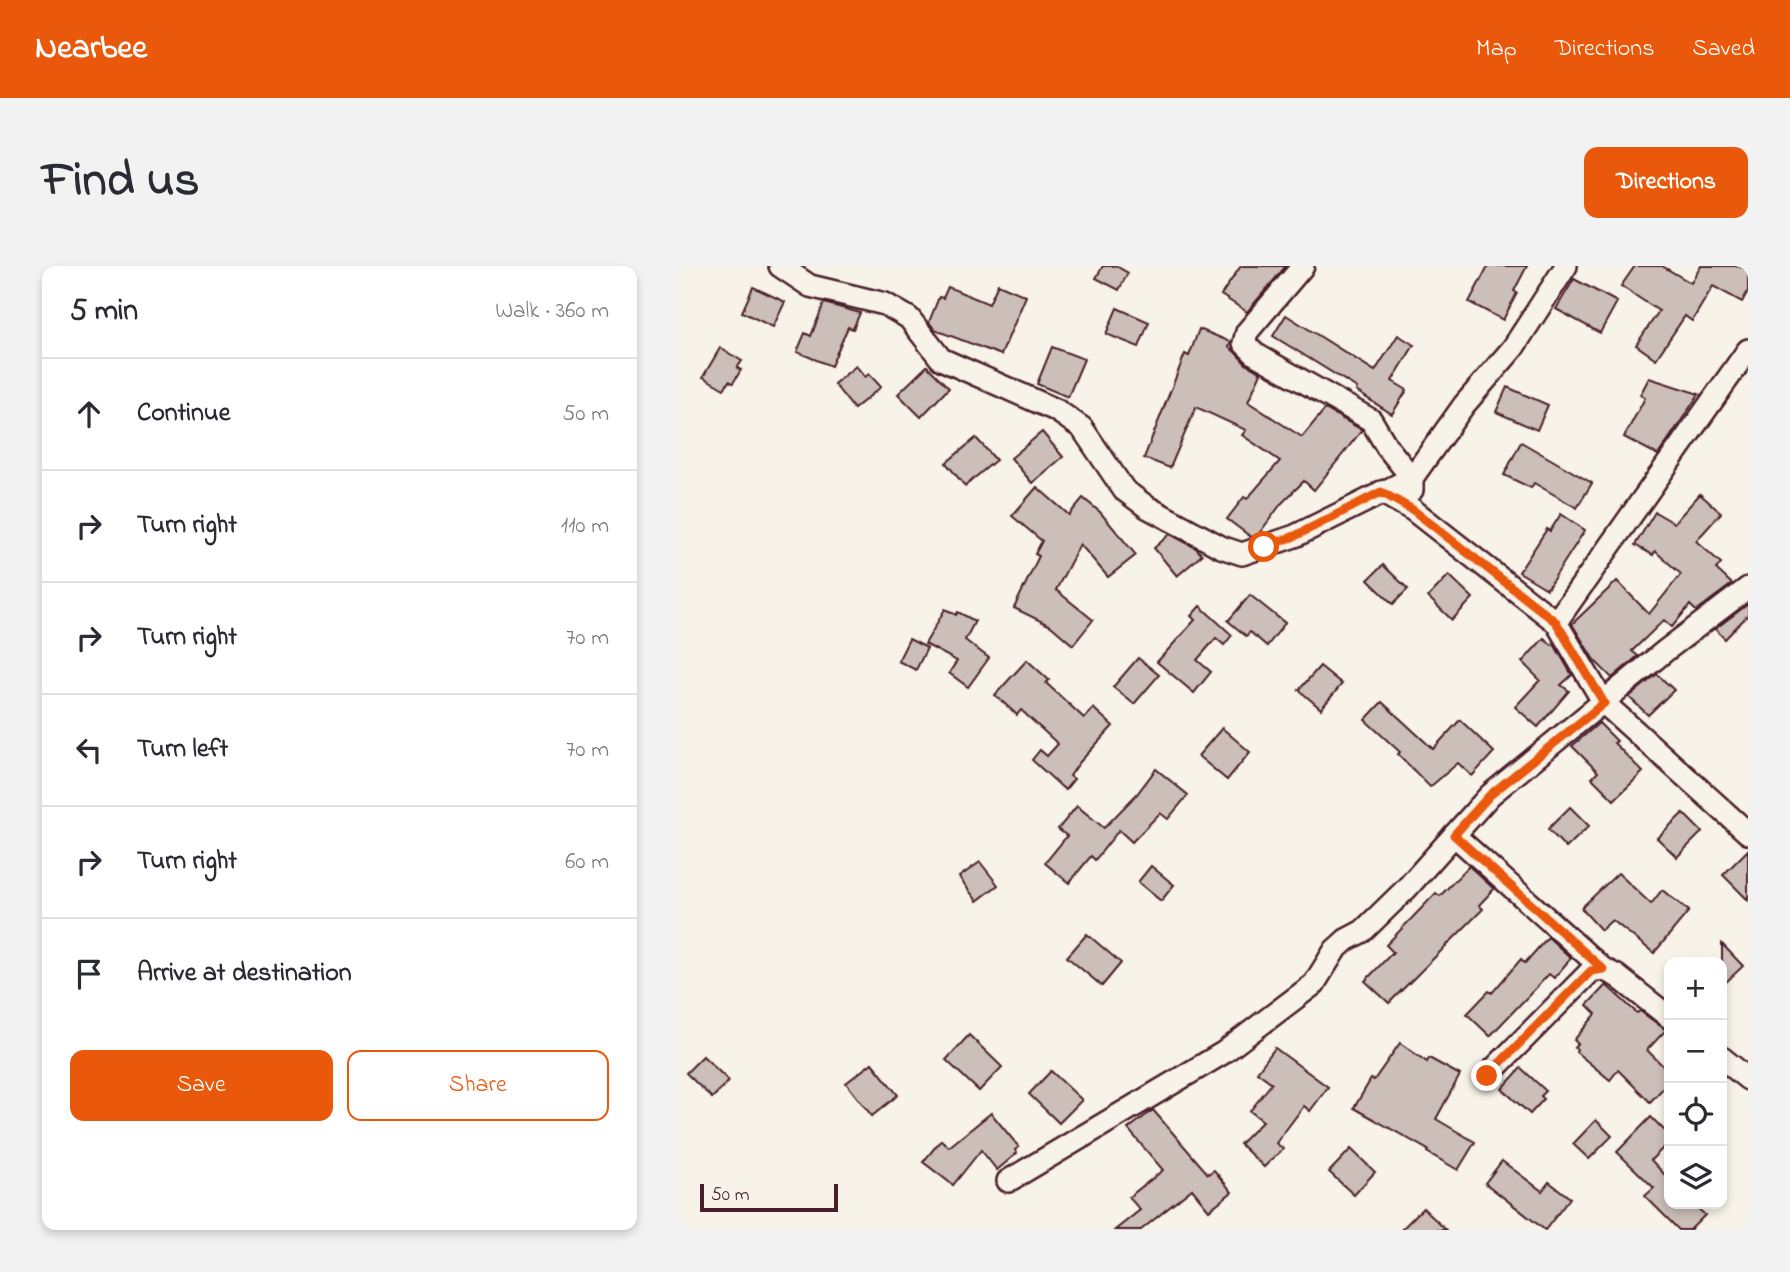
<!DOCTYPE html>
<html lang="en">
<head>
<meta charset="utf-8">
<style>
  :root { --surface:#fff; --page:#f2f2f3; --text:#2b2b33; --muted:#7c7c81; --line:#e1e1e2; --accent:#ea580c }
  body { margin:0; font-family:"Indie Flower",sans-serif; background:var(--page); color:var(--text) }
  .controls { position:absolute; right:21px; bottom:21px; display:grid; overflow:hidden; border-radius:14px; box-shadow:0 4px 10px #0003 }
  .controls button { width:63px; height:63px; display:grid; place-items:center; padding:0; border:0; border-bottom:2px solid var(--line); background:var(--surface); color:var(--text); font:35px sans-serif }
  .scale { position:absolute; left:21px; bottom:18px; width:138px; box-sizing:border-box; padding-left:7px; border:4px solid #4a1f2b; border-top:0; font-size:19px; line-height:24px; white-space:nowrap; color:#4a1f2b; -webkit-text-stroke:5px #f7f3e8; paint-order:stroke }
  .stop { position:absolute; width:21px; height:21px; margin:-16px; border:5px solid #ea580c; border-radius:50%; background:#fff }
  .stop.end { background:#ea580c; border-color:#fff; box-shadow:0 2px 7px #0008 }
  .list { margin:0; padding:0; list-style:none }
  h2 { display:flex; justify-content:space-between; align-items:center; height:91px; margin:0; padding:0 28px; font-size:30px }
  h2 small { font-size:23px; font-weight:400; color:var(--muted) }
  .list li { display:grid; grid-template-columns:46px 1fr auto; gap:21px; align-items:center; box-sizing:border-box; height:112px; padding:0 28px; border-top:2px solid var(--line) }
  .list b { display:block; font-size:26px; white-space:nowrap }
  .list em { font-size:23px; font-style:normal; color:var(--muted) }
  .actions { display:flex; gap:14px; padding:21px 28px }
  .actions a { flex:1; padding:16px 0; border:2px solid var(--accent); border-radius:14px; text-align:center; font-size:24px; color:var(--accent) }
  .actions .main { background:var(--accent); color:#fff }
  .icon { flex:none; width:38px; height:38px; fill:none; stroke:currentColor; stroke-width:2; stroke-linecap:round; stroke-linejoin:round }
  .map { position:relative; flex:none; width:1069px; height:964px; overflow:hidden; border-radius:14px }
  header { display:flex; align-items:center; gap:42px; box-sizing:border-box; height:98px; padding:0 35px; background:var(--accent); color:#fff }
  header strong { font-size:33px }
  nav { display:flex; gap:38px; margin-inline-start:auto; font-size:24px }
  .intro { display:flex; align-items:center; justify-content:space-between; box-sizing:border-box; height:168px; padding:0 42px }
  h1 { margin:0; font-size:49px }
  .button { padding:18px 32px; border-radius:14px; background:var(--accent); color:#fff; font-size:24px; font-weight:700 }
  main { display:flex; gap:42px; padding:0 42px }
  aside { flex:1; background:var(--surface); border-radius:14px; box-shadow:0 4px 10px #0003 }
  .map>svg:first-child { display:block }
  .building { fill:#ccbfb9; stroke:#4a1f2b; stroke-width:2 }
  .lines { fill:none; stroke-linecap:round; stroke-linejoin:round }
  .minor-casing { stroke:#4a1f2b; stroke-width:26 }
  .minor { stroke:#f7f3e8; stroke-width:21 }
  .route { stroke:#ea580c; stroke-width:9 }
</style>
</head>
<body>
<header>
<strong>Nearbee</strong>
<nav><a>Map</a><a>Directions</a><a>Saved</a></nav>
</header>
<div class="intro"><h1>Find us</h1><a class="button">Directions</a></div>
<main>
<aside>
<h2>5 min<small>Walk · 360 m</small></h2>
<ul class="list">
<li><svg class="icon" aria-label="ahead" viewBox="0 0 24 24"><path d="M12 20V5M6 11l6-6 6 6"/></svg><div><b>Continue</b></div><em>50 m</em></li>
<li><svg class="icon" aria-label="right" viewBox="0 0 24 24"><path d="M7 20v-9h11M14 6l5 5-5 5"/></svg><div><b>Turn right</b></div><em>110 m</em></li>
<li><svg class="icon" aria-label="right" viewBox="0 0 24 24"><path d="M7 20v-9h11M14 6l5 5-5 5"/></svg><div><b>Turn right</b></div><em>70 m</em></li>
<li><svg class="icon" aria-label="left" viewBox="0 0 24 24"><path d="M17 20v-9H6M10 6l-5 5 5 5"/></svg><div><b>Turn left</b></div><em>70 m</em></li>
<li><svg class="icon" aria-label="right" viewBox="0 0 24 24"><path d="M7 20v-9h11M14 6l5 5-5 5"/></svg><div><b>Turn right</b></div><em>60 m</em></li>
<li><svg class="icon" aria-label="arrive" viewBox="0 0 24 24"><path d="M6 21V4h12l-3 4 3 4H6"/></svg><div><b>Arrive at destination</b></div></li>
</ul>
<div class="actions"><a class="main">Save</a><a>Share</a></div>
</aside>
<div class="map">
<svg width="1069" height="964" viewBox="0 0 1069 964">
  <rect width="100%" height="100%" fill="#f7f3e8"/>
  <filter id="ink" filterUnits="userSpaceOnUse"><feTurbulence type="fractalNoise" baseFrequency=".0143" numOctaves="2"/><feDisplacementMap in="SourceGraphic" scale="14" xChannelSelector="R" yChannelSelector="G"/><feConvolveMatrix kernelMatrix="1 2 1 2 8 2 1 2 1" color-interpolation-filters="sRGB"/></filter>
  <g filter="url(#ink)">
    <g class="building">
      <polygon points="424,0 437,0 449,7 440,24 417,12"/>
      <polygon points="562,0 607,0 568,46 542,29"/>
      <polygon points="809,0 848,0 835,25 838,27 824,54 790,36"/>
      <polygon points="956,0 983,0 1012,17 1022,0 1061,0 1069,5 1069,25 1063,36 1034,20 1013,55 1006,50 977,93 957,79 980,45 942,20"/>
      <polygon points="895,13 938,36 921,67 877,43"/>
      <polygon points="319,18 347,30 322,89 256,64 250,56 260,31 264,32 269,21 310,38"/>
      <polygon points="74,21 106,36 94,61 63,46"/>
      <polygon points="145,37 181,47 174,63 169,61 152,100 118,86 126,67 132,70"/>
      <polygon points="438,42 470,56 460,81 427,68"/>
      <polygon points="607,49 696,105 719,69 735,79 713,115 728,124 713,148 677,125 678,122 594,70"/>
      <polygon points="520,63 552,76 550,81 556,86 567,98 582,107 569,136 623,171 646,143 683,164 635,224 625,215 602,238 579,269 572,271 548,253 565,231 568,233 601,195 563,169 567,164 517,141 491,202 465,192 506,88 510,90"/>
      <polygon points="373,81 405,93 389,131 358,118"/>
      <polygon points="41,82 63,95 58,102 62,104 54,117 50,115 45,123 24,111"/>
      <polygon points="177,100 186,111 190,108 202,121 175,143 155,118"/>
      <polygon points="248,100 270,122 242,151 219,128"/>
      <polygon points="970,112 1020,128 979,189 945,171 966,132 961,129"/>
      <polygon points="828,121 869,139 858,164 817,146"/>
      <polygon points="363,166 384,191 353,217 332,192"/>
      <polygon points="297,172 317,194 286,220 267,197"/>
      <polygon points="842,176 913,217 898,242 855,217 852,222 825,209"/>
      <polygon points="358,221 390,249 404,232 421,246 457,289 429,311 401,278 377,324 414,354 394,379 372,360 335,342 360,290 356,288 363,275 333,250"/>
      <polygon points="1021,228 1042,247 1017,275 1042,297 1037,303 1053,318 1017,345 1011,339 993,361 985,354 953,385 959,390 933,412 915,394 893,358 938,315 970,348 1002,308 976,285 974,289 956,279 976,246 995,257"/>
      <polygon points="882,248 906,264 868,323 840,306 868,263 871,265"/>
      <polygon points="491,268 517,282 523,289 498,310 475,282"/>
      <polygon points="704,299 729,323 714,338 689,314"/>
      <polygon points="770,309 794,332 773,354 749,331"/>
      <polygon points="571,329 606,357 588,380 571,366 567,370 549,355"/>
      <polygon points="1069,338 1069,349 1046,373 1036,363"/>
      <polygon points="521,340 553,369 545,379 537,372 518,394 532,406 515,427 478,396 516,354 512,350"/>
      <polygon points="266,343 277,349 279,346 296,355 286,374 310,392 289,421 270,407 278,395 246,378"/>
      <polygon points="865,372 873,379 875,378 893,409 882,419 890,425 859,461 836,441 861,414 843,396"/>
      <polygon points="230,373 248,382 237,404 219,395"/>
      <polygon points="459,392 480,409 455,438 434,421"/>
      <polygon points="348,394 370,414 367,417 405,452 414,442 434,460 400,497 391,510 395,513 386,524 353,494 361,484 368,490 379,478 342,444 338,449 316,429"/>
      <polygon points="641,400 663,418 642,443 620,424"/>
      <polygon points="978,408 995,424 969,449 950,431"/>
      <polygon points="703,436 754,483 781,454 815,486 793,510 779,497 751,521 719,488 721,486 686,454"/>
      <polygon points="920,457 938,475 935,477 964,506 935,534 913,512 919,506 893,480"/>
      <polygon points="543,462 571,486 548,514 519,490"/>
      <polygon points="477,503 509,529 489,553 481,547 453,576 440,564 416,594 412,590 390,617 366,597 388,570 379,563 398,540 425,562 458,528"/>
      <polygon points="891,541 910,560 887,582 869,563"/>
      <polygon points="1004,547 1023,566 998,591 978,572"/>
      <polygon points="1069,584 1069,634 1044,609"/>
      <polygon points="301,596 319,619 298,635 280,611"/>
      <polygon points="472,600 495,619 482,635 459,616"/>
      <polygon points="790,600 815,623 800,639 804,643 710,737 686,715 714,686 707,679 757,627 761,630"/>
      <polygon points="939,607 972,638 983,624 1010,645 975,687 933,654 922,664 902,642"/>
      <polygon points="408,668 442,697 423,720 388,691"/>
      <polygon points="869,671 892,692 875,712 870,708 811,770 788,748 810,725 813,727 842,693 846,697"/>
      <polygon points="1043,678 1064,700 1043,720"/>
      <polygon points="927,719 958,747 961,745 987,764 968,784 990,806 990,816 971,836 939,804 931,814 897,786 898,784 896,782 899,778 895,774 917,748 908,739"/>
      <polygon points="290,769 323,801 300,825 267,794"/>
      <polygon points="721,777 748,796 750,792 781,809 757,853 796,876 779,904 748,886 749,884 675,842 692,813 695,814"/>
      <polygon points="596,782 649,821 631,845 625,840 597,877 604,883 585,901 561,878 584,855 571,845 593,817 578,806"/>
      <polygon points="24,790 50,815 33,832 7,807"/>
      <polygon points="193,797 219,829 193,850 167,817"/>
      <polygon points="842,802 867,825 862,830 865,833 851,848 823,823"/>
      <polygon points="372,805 403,834 380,857 350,828"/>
      <polygon points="474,844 529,908 535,904 553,926 530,944 513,923 462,964 436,964 461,944 450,931 484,904 449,863"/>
      <polygon points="312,847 340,881 336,884 338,887 318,904 302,884 274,919 244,896 262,874 270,881"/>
      <polygon points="972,851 990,869 990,876 972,894 987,910 990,907 990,938 1014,938 1026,949 1011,964 1000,964 966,930 975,922 938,886"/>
      <polygon points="917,854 933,870 910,893 894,878"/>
      <polygon points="672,883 696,906 675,929 650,906"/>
      <polygon points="823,895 863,925 870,916 891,932 866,964 806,917"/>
      <polygon points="744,942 767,964 722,964"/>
    </g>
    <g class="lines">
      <defs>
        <g id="minor">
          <polyline points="101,0 131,20 206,38 230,52 262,93 377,144 403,162 445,224 468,241 542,281 563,288 616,270 733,212 785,139 834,82 887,0"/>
          <polyline points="624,0 568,66 565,77 576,88 692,154 708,181 733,212 733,224"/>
          <polyline points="702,226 734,244 877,356 925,437 1069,567"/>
          <polyline points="877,356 1069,84"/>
          <polyline points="775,569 924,703"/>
          <polyline points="1043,792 1069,813"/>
          <polyline points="808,810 912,705 924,703 938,710 990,751"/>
          <polyline points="329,915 544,787 635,718 656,684 667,674 684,665 727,623 811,529 986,385 1069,322"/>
        </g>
      </defs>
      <use href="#minor" class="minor-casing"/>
      <use href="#minor" class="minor"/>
    </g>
  </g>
  <g class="lines" filter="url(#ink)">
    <polyline class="route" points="585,281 616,270 702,226 734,244 877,356 925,437 811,529 775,569 924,703 912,705 808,810"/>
  </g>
</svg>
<div class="controls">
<button>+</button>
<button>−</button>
<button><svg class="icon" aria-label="locate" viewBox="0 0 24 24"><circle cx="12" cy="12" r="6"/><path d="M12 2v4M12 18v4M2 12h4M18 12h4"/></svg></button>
<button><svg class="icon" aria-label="layers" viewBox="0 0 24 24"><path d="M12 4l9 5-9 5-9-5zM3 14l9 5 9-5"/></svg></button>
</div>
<div class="scale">50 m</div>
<div class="stop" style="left:585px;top:281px"></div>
<div class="stop end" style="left:808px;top:810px"></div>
</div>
</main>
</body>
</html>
